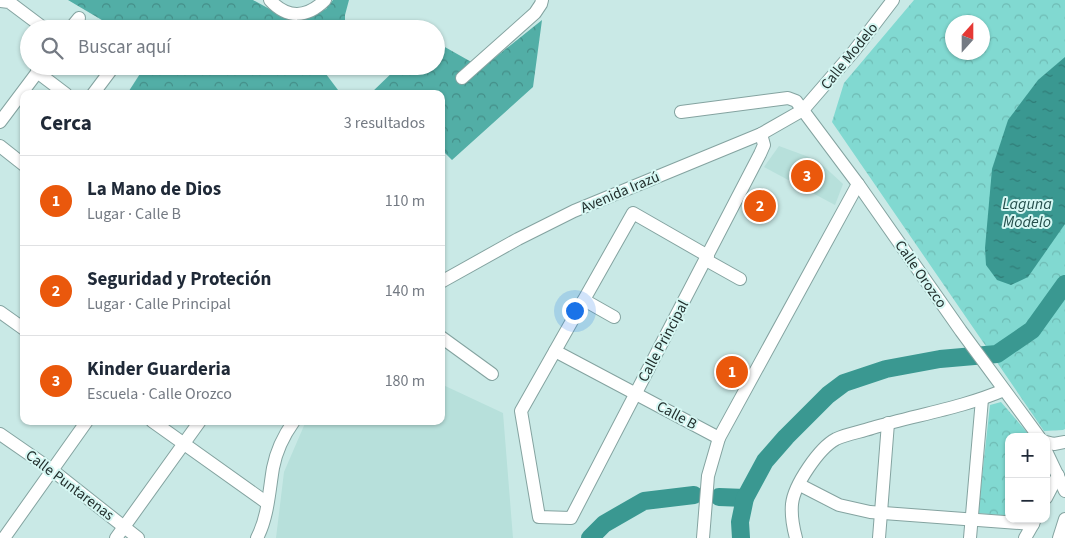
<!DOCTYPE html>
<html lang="es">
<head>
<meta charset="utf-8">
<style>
  :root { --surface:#fff; --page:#f6f6f7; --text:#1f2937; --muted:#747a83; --line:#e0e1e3; --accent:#ea580c }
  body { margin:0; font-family:"Source Sans 3",sans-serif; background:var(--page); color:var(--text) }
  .controls { position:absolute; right:15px; bottom:15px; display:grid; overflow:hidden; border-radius:10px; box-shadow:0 1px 4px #0004 }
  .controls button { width:45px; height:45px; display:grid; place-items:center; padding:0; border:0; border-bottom:1px solid var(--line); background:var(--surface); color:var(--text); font:25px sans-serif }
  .compass { position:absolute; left:945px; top:15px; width:45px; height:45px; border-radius:50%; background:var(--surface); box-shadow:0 1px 4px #0004; rotate:21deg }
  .you { position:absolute; left:574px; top:310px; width:18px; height:18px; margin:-12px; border:4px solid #fff; border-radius:50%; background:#1a73e8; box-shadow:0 0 0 8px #1a73e833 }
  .badge { display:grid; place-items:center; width:32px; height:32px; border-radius:50%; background:var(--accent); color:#fff; font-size:16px; font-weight:700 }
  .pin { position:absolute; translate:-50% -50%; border:2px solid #fff; box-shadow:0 1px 5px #0006 }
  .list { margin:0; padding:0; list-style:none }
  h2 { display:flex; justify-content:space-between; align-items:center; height:65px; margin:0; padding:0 20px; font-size:21px }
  h2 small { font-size:16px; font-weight:400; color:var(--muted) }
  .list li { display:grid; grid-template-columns:32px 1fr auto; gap:15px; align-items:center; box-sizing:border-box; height:90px; padding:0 20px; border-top:1px solid var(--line) }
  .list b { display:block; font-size:19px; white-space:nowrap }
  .list p { margin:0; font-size:16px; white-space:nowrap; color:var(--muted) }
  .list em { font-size:16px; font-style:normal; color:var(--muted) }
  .icon { flex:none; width:28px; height:28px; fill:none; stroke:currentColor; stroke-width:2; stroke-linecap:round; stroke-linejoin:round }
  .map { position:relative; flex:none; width:1065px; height:538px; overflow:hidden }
  .search { position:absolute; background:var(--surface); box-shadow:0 1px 4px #0004; left:20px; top:20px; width:425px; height:55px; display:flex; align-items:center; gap:12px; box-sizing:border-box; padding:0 18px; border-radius:28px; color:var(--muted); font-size:19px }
  .panel { position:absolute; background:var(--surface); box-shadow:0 1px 4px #0004; left:20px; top:90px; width:425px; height:335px; border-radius:10px }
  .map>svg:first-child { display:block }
  .built { fill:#b7e0db }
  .forest { fill:url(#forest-crowns) }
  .park { fill:url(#park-crowns); fill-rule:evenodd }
  .water { fill:url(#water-ripples) }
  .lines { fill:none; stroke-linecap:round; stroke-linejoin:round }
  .river { stroke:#3a9891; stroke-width:18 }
  .minor-casing { stroke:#84a3a0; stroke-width:14 }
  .minor { stroke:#fff; stroke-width:12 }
  .labels { text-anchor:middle; stroke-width:4; stroke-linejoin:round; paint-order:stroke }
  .street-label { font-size:15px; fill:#222f2d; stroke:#d6f7f3 }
  .water-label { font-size:16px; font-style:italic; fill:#254f4c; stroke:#d6f7f3 }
</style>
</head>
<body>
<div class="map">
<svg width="1065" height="538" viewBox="0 0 1065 538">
  <defs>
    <pattern id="forest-crowns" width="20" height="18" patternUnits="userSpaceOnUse" patternTransform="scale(1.25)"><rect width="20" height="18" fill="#52aea6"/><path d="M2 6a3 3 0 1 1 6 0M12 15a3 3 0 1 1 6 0" fill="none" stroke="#448e88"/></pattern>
    <pattern id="park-crowns" width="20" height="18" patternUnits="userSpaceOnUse" patternTransform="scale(1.25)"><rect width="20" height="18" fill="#81d9d1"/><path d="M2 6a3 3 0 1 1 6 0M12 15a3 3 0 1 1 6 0" fill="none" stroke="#6fbbb4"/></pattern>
    <pattern id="water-ripples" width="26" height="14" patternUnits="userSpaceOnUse" patternTransform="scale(1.25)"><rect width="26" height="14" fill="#3a9891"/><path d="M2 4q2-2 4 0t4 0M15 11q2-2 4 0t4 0" fill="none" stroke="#307c77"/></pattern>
  </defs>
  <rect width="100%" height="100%" fill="#c9e9e6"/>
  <g class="built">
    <polygon points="779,146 817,160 843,184 835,205 764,167"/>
    <polygon points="441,384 503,413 513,538 276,538 284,472 306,421 441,421"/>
  </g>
  <g class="forest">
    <polygon points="68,0 253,0 288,19 308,17 326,9 333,0 349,0 345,15 345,25 343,29 117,29"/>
    <polygon points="542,20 533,87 452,160 441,149 441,94 370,94 399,66 436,66 436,42 482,68"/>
    <polygon points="145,66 320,66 341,94 127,94"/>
  </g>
  <g class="park">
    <path d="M 914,0 L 1065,0 L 1065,429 L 1063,430 L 1044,431 L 832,122 L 844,83 ZM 952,22 L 982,22 L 982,52 L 952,52 Z"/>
    <polygon points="1001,402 1031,437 1009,437 1009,516 978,513 990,405"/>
  </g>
  <polygon class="water" points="1065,57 1065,224 1028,277 1011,285 997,280 986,265 985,248 992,169 1008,120 1038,80"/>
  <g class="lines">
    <g class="river">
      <polyline points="719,497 745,498"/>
      <polyline points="590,538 604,524 644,501 694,495"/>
      <polyline points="741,538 740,522 745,498 765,461 786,437 828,395 844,383 886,369 940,359 997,354 1032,330 1065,284"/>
    </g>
    <defs>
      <g id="minor">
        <path d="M 270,0 C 287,19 307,18 325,0"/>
        <polyline points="0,1 9,2 45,29"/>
        <polyline points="70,29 79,18"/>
        <polyline points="37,72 66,94"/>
        <polyline points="462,78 535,13 541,4 542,0"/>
        <polyline points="93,94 114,66"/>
        <polyline points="681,112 788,98 796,101 858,184 961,331 1039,437"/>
        <polyline points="0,122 42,66"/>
        <polyline points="0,146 24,165"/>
        <path d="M 708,256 L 633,213 L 521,411 L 539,517 L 571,518 C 634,396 698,275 760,154 L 764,145 L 761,134"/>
        <polyline points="706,260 740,279"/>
        <polyline points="441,282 518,239 574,211 761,134 803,110 854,51 893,0"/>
        <polyline points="584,300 614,317"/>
        <polyline points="0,312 24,329"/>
        <polyline points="441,337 492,374"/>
        <polyline points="555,351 719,438"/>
        <polyline points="152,421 267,503"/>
        <polyline points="0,434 52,470 138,538"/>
        <polyline points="1046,442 1054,444 1065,442"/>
        <polyline points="1046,451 1065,491"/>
        <polyline points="800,485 839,505 870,512 1033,524 1035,519"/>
        <polyline points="1046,498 1058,475"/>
        <polyline points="4,538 87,421"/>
        <polyline points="116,538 200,421"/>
        <path d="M 257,538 C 268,517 269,492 273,468 C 276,452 284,435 294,421"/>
        <polyline points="703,538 708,476 719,438 858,184"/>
        <path d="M 796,538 C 793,527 791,515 792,504 C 794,485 819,448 836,439 C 847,434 860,432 872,428 C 916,415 962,408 1004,390"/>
        <polyline points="879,538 888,423"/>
        <polyline points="970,538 982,399"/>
        <polyline points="1025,538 1033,524"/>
        <polyline points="1059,538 1065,519"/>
      </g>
    </defs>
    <use href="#minor" class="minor-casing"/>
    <use href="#minor" class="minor"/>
  </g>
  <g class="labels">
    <g class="street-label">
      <text transform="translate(849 56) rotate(-51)" y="5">Calle Modelo</text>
      <text transform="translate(620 192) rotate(-23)" y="5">Avenida Irazú</text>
      <text transform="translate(921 274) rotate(55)" y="5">Calle Orozco</text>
      <text transform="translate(663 341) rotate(-62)" y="5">Calle Principal</text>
      <text transform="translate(677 415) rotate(28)" y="5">Calle B</text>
      <text transform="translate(70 485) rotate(37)" y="5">Calle Puntarenas</text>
    </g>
    <g class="water-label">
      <text x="1027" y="209">Laguna<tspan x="1027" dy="18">Modelo</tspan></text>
    </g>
  </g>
</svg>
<div class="controls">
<button>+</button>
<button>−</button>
</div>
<svg class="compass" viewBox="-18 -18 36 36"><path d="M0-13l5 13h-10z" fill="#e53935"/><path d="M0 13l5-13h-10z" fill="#747a83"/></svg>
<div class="you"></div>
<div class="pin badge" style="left:732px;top:372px">1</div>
<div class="pin badge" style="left:760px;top:206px">2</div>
<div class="pin badge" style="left:807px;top:176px">3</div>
<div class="search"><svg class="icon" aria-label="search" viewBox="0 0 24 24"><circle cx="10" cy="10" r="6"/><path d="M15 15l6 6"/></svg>Buscar aquí</div>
<section class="panel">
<h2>Cerca<small>3 resultados</small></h2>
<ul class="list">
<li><span class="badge">1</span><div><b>La Mano de Dios</b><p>Lugar · Calle B</p></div><em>110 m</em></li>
<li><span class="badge">2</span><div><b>Seguridad y Proteción</b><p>Lugar · Calle Principal</p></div><em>140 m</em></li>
<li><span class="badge">3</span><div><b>Kinder Guarderia</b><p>Escuela · Calle Orozco</p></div><em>180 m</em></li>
</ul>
</section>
</div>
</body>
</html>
